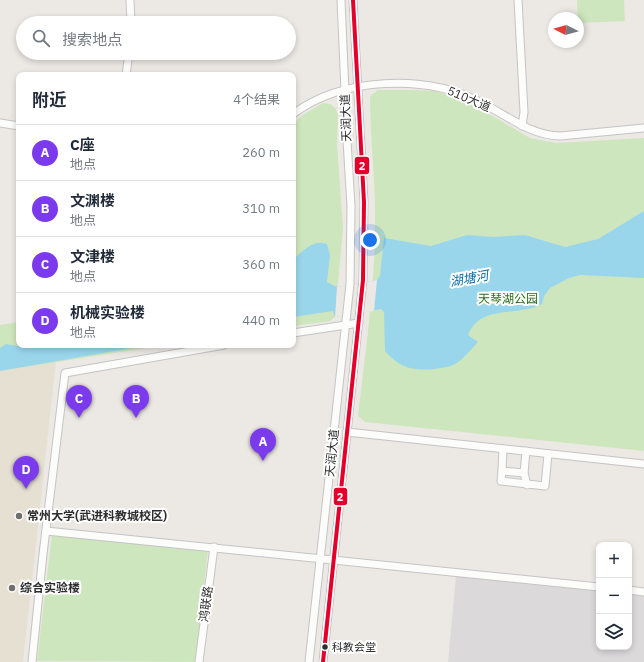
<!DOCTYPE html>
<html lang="zh">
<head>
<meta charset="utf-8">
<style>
  :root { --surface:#fff; --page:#f6f6f7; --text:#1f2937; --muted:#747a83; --line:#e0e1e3; --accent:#7c3aed }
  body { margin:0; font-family:"IBM Plex Sans","Noto Sans SC",sans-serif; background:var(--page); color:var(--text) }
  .controls { position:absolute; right:12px; bottom:12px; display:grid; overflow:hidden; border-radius:8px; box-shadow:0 2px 6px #0003 }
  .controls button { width:36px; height:36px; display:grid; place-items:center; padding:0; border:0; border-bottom:1px solid var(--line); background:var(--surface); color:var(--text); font:20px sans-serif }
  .compass { position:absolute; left:548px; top:12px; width:36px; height:36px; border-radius:50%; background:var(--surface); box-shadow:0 2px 6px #0003; rotate:276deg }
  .you { position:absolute; left:370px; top:240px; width:14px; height:14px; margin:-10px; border:3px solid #fff; border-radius:50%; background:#1a73e8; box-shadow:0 0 0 6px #1a73e833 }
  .badge { display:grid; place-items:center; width:26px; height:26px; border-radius:50%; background:var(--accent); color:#fff; font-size:13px; font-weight:700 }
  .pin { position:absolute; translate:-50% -33px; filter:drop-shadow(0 1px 2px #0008) }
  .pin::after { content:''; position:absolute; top:21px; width:14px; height:12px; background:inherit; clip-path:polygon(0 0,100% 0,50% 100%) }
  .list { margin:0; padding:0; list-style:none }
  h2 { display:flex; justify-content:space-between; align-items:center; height:52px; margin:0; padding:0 16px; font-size:17px }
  h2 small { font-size:13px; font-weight:400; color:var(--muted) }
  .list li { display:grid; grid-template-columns:26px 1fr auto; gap:12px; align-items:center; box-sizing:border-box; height:56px; padding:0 16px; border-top:1px solid var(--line) }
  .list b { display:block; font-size:15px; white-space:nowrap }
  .list p { margin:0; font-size:13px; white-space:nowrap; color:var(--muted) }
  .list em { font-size:13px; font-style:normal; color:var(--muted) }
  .icon { flex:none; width:22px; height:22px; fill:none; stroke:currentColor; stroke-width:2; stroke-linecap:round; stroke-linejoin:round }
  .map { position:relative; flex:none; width:644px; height:662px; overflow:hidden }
  .search { position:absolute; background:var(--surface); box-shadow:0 2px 6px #0003; left:16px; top:16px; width:280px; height:44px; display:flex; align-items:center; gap:10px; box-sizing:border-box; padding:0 14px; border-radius:22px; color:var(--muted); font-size:15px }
  .panel { position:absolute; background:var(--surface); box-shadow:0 2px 6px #0003; left:16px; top:72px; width:280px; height:276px; border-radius:8px }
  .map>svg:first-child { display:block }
  .industrial { fill:#dcd9db }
  .education { fill:#e6e0d3 }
  .green { fill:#cee6be }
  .water { fill:#99d6ec }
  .pier { fill:#ece8e4 }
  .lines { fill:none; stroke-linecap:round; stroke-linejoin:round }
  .minor-casing { stroke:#c5c4c5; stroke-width:9 }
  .minor { stroke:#fcfcfb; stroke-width:7 }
  .bus-1-casing { stroke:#fff; stroke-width:7 }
  .bus-1 { stroke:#e4002b; stroke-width:4 }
  .poi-dot { fill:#706f6e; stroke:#fff; stroke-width:1.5 }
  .bus-dot { fill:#2e2e2e; stroke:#fff; stroke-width:1.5 }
  .labels { text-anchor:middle; stroke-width:4; stroke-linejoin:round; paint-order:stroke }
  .bus-label { font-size:11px; fill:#2e2e2e; stroke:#fff; text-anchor:start }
  .street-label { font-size:12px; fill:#2e2e2e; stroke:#fff }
  .park-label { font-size:12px; fill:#2c6e1b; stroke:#fff }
  .poi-label { font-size:12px; font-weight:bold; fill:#2e2e2e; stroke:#fff; text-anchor:start }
  .water-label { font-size:13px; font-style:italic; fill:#0d6fa3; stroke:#fff }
  .line-badge { stroke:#fff; stroke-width:1.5 }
  .badge-label { font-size:11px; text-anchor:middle; font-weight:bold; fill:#fff }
</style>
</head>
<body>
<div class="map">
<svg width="644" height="662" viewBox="0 0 644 662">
  <rect width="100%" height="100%" fill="#ece8e4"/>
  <polygon class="industrial" points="456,576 599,591 599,647 629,647 629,594 644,595 644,662 448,662"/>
  <polygon class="education" points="56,361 23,662 0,662 0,371"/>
  <g class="green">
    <polygon points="577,0 624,0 625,21 578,23"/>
    <path d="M 378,90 L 413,90 L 434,91 L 455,97 L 472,104 L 530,138 L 556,143 L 644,138 L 644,451 L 365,422 L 358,416 C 365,353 375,290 375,227 C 376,184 370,140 370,96 Z"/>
    <polygon points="323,103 330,104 335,108 338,114 337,145 343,228 335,317 330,321 293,326 293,124 303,115"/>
    <polygon points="19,322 19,345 165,345 0,371 0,325"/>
    <polygon points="52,534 208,549 196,662 37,661"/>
  </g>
  <g class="water">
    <path d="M 644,211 L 644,278 L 580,275 L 569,278 L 550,288 L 544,296 L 542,304 C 518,317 480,304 468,335 L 478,342 C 471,349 464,359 455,364 C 450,367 441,368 434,369 C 413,371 399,368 385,351 L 384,312 L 381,309 L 335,317 L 333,311 L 293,317 L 293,260 C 302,251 314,239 327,244 L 330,255 L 327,282 L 337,287 L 377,280 L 380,276 L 384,238 L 431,246 L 467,235 L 493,237 L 525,235 L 565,247 L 598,239 Z"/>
    <polygon points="6,344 17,346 149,345 0,371 0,348"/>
  </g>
  <polygon class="pier" points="377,280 374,311 335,317 337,287"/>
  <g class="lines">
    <defs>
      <g id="minor">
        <polyline points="130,0 131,23"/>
        <polyline points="518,0 524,112 522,126"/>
        <polyline points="126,75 129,53"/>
        <path d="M 293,114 C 343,77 425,74 480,102 C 507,115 529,135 560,136 L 644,128"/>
        <polyline points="0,123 19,126"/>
        <polyline points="293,333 359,323"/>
        <polyline points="347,432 644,464"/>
        <polyline points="503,449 502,471 524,473"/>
        <polyline points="526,451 524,473 527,485"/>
        <polyline points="502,471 501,481 545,486 548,454"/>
        <polyline points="46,531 599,587"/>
        <polyline points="629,590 644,592"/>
        <polyline points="32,662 43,554 65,373 224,345"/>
        <polyline points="199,662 214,547"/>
        <polyline points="309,662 350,284 351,206 345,108 345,91 341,0"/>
        <polyline points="323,662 363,280 364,202 353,0"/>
      </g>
    </defs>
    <use href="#minor" class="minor-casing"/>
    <use href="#minor" class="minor"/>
    <defs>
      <polyline id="bus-1" points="323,662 363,280 364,202 353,0"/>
    </defs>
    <use href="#bus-1" class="bus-1-casing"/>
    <use href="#bus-1" class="bus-1"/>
  </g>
  <g class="poi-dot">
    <circle cx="19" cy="516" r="4"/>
    <circle cx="12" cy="588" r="4"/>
  </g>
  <circle class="bus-dot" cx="325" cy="647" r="3.5"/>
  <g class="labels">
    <g class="bus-label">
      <text x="332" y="651">科教会堂</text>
    </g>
    <g class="street-label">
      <text transform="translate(469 99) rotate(23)" y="4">510大道</text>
      <text transform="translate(346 118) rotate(-92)" y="4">天润大道</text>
      <text transform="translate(332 453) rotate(-84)" y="4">天润大道</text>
      <text transform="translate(206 604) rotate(-82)" y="4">鸿联路</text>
    </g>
    <g class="park-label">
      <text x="508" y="303">天琴湖公园</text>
    </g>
    <g class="poi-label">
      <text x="27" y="520">常州大学(武进科教城校区)</text>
      <text x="20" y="592">综合实验楼</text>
    </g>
    <g class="water-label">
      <text transform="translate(469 278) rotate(-10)" y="5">湖塘河</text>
    </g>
  </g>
  <g class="line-badge">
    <rect x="354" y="156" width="16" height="19" rx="4" fill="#e4002b"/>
    <rect x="333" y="487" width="15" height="19" rx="4" fill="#e4002b"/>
  </g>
  <g class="badge-label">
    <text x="362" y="170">2</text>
    <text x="340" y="501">2</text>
  </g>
</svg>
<div class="controls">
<button>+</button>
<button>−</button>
<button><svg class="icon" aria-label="layers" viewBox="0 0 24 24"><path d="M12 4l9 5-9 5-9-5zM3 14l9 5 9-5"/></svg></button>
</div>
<svg class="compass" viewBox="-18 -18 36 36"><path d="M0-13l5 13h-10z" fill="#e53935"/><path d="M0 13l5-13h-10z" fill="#747a83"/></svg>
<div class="you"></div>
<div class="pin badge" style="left:263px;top:461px">A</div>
<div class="pin badge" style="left:136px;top:418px">B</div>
<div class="pin badge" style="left:79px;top:418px">C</div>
<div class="pin badge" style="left:26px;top:489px">D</div>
<div class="search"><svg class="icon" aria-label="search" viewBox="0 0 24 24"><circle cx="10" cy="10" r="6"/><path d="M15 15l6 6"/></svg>搜索地点</div>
<section class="panel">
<h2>附近<small>4个结果</small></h2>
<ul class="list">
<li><span class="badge">A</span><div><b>C座</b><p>地点</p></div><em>260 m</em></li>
<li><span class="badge">B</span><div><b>文渊楼</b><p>地点</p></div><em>310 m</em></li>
<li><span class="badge">C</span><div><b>文津楼</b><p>地点</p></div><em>360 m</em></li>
<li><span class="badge">D</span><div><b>机械实验楼</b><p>地点</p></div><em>440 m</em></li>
</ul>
</section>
</div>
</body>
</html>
